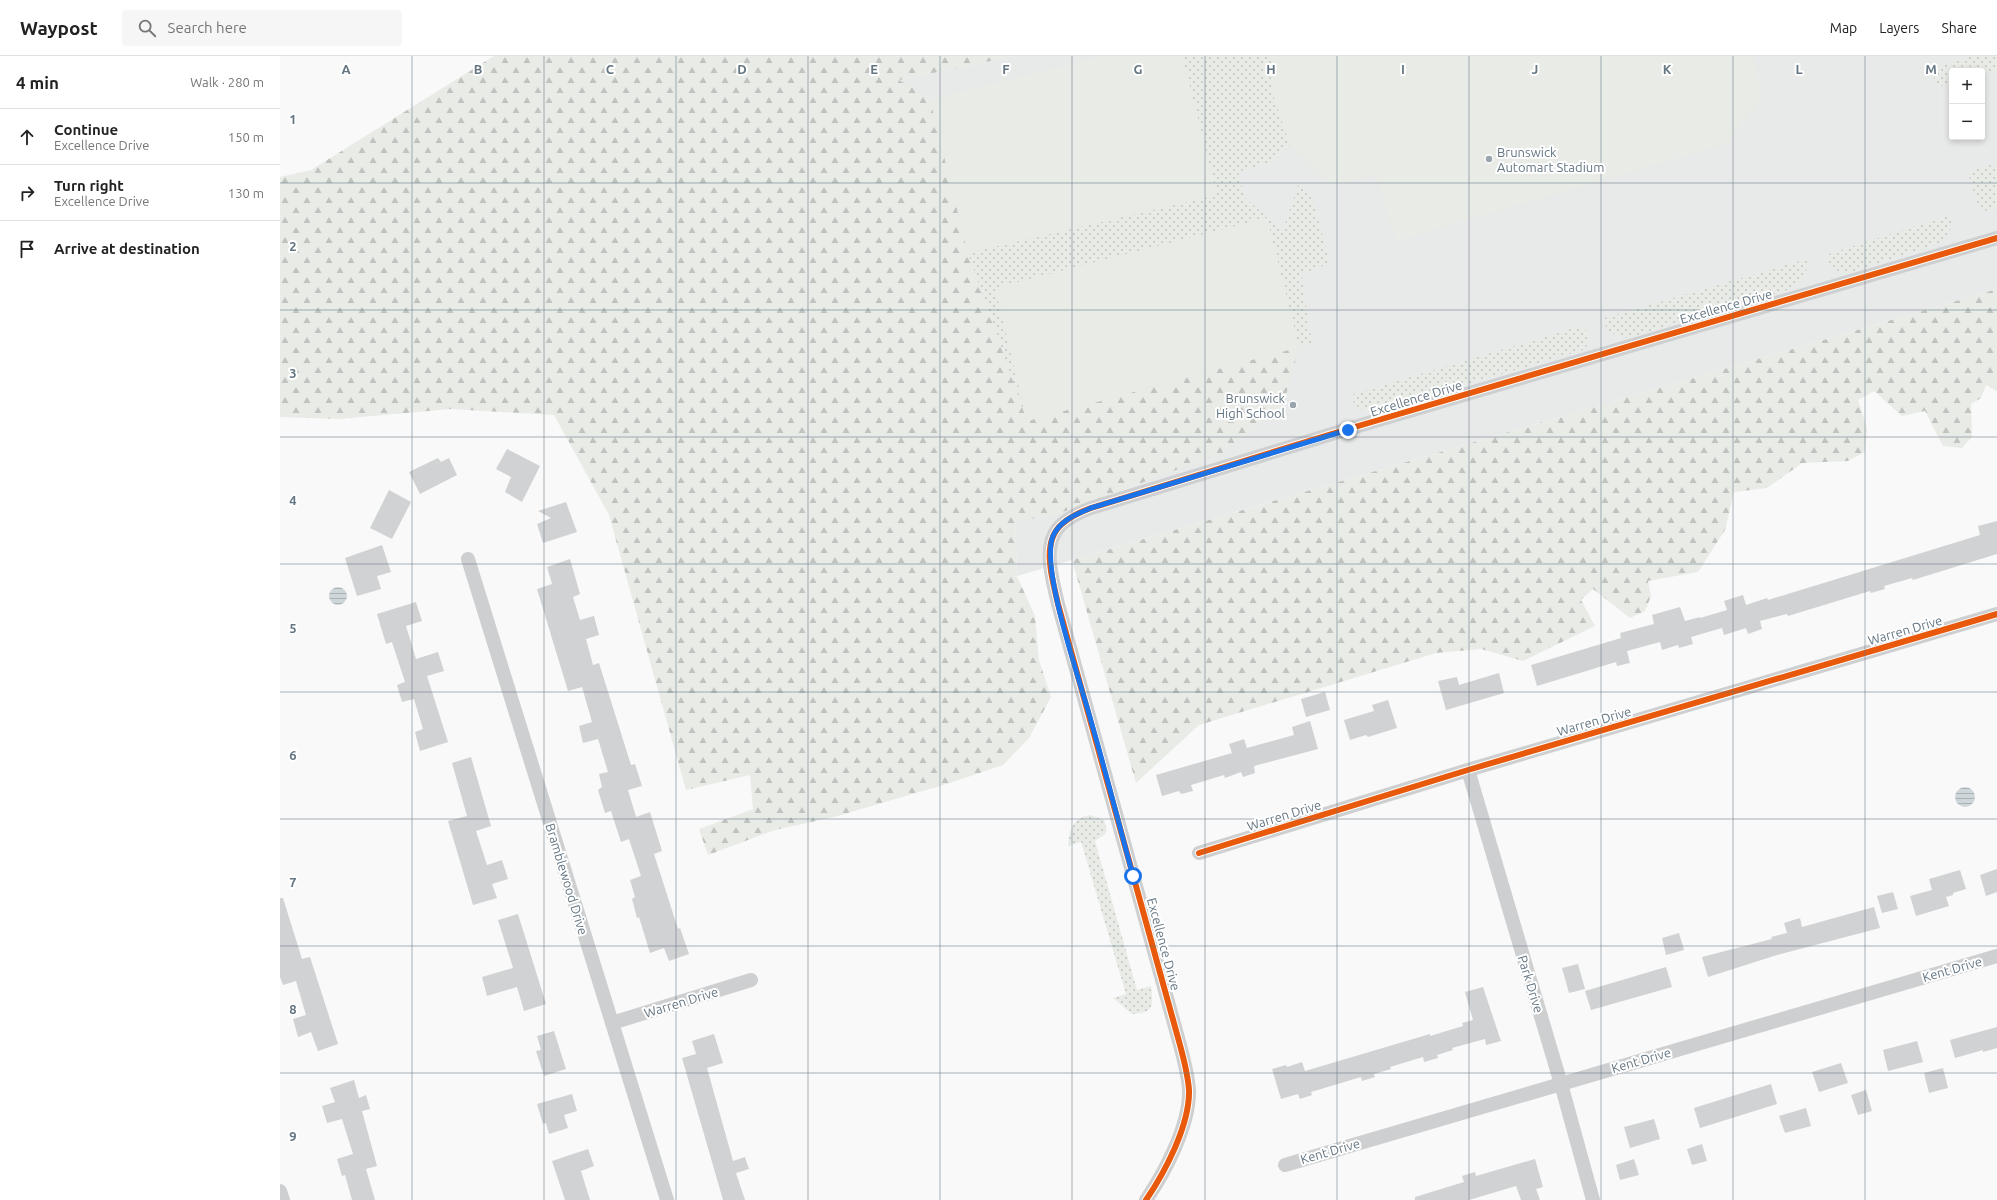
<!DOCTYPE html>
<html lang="en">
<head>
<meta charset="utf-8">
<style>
  :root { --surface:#fff; --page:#f6f6f6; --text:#222; --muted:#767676; --line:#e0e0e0 }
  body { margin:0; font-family:Ubuntu,sans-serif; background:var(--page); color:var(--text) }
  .controls { position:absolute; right:12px; top:12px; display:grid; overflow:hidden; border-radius:4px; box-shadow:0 2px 6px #0003 }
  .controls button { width:36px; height:36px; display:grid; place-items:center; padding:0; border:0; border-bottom:1px solid var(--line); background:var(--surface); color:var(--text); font:20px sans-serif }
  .stop { position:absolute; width:12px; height:12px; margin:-9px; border:3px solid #1a73e8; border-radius:50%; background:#fff }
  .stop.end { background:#1a73e8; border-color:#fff; box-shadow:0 1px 4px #0008 }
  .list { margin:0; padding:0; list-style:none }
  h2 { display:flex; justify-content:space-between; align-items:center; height:52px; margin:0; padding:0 16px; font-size:17px }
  h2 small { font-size:13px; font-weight:400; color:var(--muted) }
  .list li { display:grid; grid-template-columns:26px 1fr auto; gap:12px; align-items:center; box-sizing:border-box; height:56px; padding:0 16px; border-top:1px solid var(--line) }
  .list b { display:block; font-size:15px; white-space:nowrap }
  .list p { margin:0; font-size:13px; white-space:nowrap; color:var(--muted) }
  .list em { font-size:13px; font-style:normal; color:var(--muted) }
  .icon { flex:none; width:22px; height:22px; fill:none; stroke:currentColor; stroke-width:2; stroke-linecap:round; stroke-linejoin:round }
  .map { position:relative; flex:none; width:1717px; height:1144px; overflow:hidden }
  header { display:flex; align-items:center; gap:24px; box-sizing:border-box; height:56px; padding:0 20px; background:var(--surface); border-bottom:1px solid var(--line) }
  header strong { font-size:19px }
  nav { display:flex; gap:22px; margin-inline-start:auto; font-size:14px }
  .search { width:280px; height:36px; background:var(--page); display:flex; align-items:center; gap:10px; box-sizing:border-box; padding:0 14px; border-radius:4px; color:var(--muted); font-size:15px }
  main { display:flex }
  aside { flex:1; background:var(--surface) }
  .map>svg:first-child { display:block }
  .built { fill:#e8e9e9; fill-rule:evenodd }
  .green { fill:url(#green-dots) }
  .forest { fill:url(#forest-firs) }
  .pitch { fill:#e8ebe6 }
  .water { fill:url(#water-rules) }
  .building { fill:#d0d2d3 }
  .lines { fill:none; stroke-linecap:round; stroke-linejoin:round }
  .minor { stroke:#cecfd0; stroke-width:14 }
  .cycleway-casing { stroke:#fff; stroke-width:8 }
  .cycleway { stroke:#e8590c; stroke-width:6 }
  .route { stroke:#1a73e8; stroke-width:5 }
  .grid { fill:none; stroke:#657683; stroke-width:1; stroke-opacity:0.55 }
  .poi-dot { fill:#99a4ac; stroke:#fff; stroke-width:1.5 }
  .labels { text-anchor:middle; stroke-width:4; stroke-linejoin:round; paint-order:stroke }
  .poi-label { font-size:13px; fill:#657683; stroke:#fff; text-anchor:start }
  .street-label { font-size:13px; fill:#657683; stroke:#fff }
  .grid-label { font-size:13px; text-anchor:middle; font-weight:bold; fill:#657683; stroke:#fff; stroke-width:4; stroke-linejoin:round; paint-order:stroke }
</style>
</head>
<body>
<header>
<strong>Waypost</strong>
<div class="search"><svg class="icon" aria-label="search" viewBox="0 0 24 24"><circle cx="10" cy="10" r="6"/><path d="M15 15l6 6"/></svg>Search here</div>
<nav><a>Map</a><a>Layers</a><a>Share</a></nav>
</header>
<main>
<aside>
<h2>4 min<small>Walk · 280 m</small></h2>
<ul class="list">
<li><svg class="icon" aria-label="ahead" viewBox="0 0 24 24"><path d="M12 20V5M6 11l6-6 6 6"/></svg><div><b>Continue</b><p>Excellence Drive</p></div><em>150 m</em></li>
<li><svg class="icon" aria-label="right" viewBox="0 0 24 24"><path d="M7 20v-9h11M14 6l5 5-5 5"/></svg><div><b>Turn right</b><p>Excellence Drive</p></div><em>130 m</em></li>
<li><svg class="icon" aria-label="arrive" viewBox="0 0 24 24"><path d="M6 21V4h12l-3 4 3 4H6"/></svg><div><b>Arrive at destination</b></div></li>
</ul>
</aside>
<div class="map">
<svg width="1717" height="1144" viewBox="0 0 1717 1144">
  <defs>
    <pattern id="green-dots" width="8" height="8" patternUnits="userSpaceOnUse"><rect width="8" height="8" fill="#e8ebe6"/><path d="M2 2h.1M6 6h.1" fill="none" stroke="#c0c3c0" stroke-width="1.8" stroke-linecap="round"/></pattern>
    <pattern id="forest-firs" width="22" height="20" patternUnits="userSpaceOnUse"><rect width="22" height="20" fill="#e8ebe6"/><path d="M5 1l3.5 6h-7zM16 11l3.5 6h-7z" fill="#c0c3c0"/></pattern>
    <pattern id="water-rules" width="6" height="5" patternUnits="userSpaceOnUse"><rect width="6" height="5" fill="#ced6d9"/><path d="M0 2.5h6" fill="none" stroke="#abb2b5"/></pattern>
  </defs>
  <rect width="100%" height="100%" fill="#f9f9f9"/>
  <path class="built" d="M 735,0 L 1717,0 L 1717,233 L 737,520 L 735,465 L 618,24 ZM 1672,15 L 1702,15 L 1702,81 L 1672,81 Z"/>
  <g class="green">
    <polygon points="902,0 993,0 993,38 1010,89 994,105 958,116 965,142 1003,174 1020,125 1032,141 1050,207 1021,218 1032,288 1019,291 987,162 715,232 747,365 688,197 937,139"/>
    <polygon points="1692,0 1717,0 1717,14 1702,18 1702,15 1672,15 1672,27 1658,31 1651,13"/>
    <polygon points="1717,107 1717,152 1706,155 1697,146 1688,116"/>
    <polygon points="1670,159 1672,164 1669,176 1661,187 1565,218 1550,211 1546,199"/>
    <path d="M 1527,203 C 1528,220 1520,227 1505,235 L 1348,282 L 1336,279 L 1326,273 L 1325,262 Z"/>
    <path d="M 1298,271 L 1307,275 C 1310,283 1310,288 1303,294 L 1090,357 C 1080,353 1074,350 1071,339 Z"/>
    <path d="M 810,759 L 824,764 L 827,775 L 824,779 L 815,785 L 857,934 L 871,930 C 873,949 875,957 852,958 L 833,942 L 846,938 L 801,786 L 788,790 C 790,773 792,763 810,759 Z"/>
  </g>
  <g class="forest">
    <polygon points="214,0 735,0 619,24 650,43 688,197 747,365 1019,291 1003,350 942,397 772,460 735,465 737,520 755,560 759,604 771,641 749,682 723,709 670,727 554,761 495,774 428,799 419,773 473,753 470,719 406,734 329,459 274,359 171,353 59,363 0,361 0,121 31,114"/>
    <polygon points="1717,233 1717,335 1706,329 1701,342 1691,348 1692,381 1682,392 1663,390 1645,355 1622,360 1594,335 1578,344 1587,372 1585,396 1568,405 1522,407 1487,432 1454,436 1445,474 1418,516 1368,525 1371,540 1365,555 1350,562 1313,533 1301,544 1315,570 1243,605 1201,593 1156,597 919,669 856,727 792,504"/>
  </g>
  <g class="pitch">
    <polygon points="824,0 902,0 937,139 688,197 650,43"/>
    <polygon points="993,0 1473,0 1483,41 1446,88 1116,185 1096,118 1052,130 1010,89 993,38"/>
    <polygon points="987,162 1019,291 747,365 715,232"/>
  </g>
  <g class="water">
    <circle cx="58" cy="540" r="9"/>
    <circle cx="1685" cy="741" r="10"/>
  </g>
  <g class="building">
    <polygon points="227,393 260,410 242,446 225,436 231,421 216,413"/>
    <polygon points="158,402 161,406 169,402 177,419 140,438 129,416"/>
    <polygon points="109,434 131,446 112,483 90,472"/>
    <polygon points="286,446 297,476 263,487 257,468 271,462 258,455"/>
    <polygon points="1717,465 1717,498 1633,524 1632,522 1604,530 1605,533 1591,537 1590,535 1508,560 1507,558 1480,565 1482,573 1468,578 1466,572 1444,579 1442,572 1411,581 1413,588 1399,592 1398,589 1382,594 1380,586 1347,595 1350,607 1337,610 1336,606 1257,630 1251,609 1341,582 1340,577 1374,568 1372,559 1400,551 1405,565 1420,561 1420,562 1447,554 1444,545 1463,539 1466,549 1487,542 1488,544 1700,479 1698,470"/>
    <polygon points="102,489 111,516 97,520 101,533 77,540 65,502"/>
    <polygon points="290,503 300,538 293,541 300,564 314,560 319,579 306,583 313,609 319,607 351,709 355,708 362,730 348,734 356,761 370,756 382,795 374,798 398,873 400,872 409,898 389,905 384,892 370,897 359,861 357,862 352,843 355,841 350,824 361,820 349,783 341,786 331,755 325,757 318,734 322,731 319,718 328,716 318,683 303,687 299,670 312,666 302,631 288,635 257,533 272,528 267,511"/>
    <polygon points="136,546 142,565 126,570 136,603 158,596 164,615 147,620 168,686 140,695 135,676 143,673 134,643 122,646 117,629 125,626 112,586 106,588 97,558"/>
    <polygon points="1219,617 1224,637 1166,654 1158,625 1177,621 1179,629"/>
    <polygon points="1045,636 1050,654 1026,661 1021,643"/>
    <polygon points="1108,644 1117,672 1088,681 1086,679 1070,684 1064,664 1094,655 1092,649"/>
    <polygon points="1030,665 1038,693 974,710 975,717 963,721 961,716 945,722 944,719 911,729 913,735 901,738 899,735 882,740 876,719 952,697 949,688 964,683 967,692 1014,679 1012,671"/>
    <polygon points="191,701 211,770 196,775 207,809 222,804 228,823 212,828 217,842 193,849 168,765 187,760 172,707"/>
    <polygon points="1717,813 1717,836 1706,840 1700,819"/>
    <polygon points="1680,814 1686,833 1673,837 1673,839 1666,841 1669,850 1636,860 1630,840 1652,834 1649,823"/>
    <polygon points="1613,836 1618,853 1602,857 1597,840"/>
    <polygon points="0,842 3,842 22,903 30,901 58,988 38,995 31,976 18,981 13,963 26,959 16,925 3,929 0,921"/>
    <polygon points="1594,851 1600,872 1497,899 1428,921 1422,901 1492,883 1491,881 1507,877 1504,867 1520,862 1522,871"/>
    <polygon points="238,858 266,948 244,955 237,931 207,940 202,921 233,912 218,864"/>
    <polygon points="1399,877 1404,894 1386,899 1382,882"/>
    <polygon points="1298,908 1305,933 1289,937 1282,912"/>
    <polygon points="1386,911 1392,931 1311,954 1305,935"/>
    <polygon points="1203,931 1221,985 1206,989 1205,983 1172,992 1173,994 1157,999 1158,1002 1144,1006 1143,1001 1110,1011 1111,1013 1094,1018 1095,1021 1082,1025 1081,1021 1031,1036 1032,1039 1020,1043 1018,1038 1001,1043 992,1013 1006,1009 1007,1011 1022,1006 1025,1015 1150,978 1150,980 1183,970 1182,967 1193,964 1185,936"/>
    <polygon points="1717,971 1717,992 1703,996 1703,994 1675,1002 1670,984"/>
    <polygon points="274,975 286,1013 264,1020 256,995 261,994 257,980"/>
    <polygon points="434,978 443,1007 427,1012 453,1105 465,1101 469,1113 456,1117 465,1144 443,1144 402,1002 416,998 412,985"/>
    <polygon points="1637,985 1643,1006 1608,1015 1603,994"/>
    <polygon points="1561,1007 1568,1027 1539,1036 1532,1016"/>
    <polygon points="1663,1012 1668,1032 1649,1037 1644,1017"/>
    <polygon points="74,1024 79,1042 86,1039 90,1053 82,1055 97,1110 86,1113 95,1144 72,1144 65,1119 62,1120 57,1103 73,1098 62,1063 47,1067 42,1050 55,1046 50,1032"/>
    <polygon points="1491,1028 1497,1048 1420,1072 1414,1052"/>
    <polygon points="1586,1034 1592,1055 1578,1059 1571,1039"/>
    <polygon points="292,1038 297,1055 284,1059 288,1072 269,1078 266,1067 263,1068 257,1048"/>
    <polygon points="1526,1052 1531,1070 1505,1077 1499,1060"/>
    <polygon points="1374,1063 1380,1083 1350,1092 1344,1071"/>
    <polygon points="1422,1088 1427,1105 1412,1109 1407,1093"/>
    <polygon points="308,1093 314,1110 301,1115 310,1144 285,1144 272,1105"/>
    <polygon points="1255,1103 1263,1131 1256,1133 1260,1144 1241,1144 1236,1130 1189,1144 1135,1144 1135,1141 1184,1126 1182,1120 1195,1116 1196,1120"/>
    <polygon points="1354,1103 1359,1119 1340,1124 1336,1109"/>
  </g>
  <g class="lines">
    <g class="minor">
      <polyline points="188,503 387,1144"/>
      <polyline points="1188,714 1281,1028 1313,1144"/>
      <polyline points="919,797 1188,714 1717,558"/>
      <polyline points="332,967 471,924"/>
      <polyline points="1005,1109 1717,900"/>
      <polyline points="0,1135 3,1144"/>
      <path d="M 866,1144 C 885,1116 910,1069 909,1034 C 908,1019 904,1004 900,989 L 778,548 C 773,525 760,487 782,468 C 790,461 800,456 811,452 L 1068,373 L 1717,182"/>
    </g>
    <defs>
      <g id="cycleway">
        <polyline points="919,797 1188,714 1717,558"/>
        <path d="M 866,1144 C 885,1116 910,1069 909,1034 C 908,1019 904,1004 900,989 L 778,548 C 773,525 760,487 782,468 C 790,461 800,456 811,452 L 1068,373 L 1717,182"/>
      </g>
    </defs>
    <use href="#cycleway" class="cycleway-casing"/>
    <use href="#cycleway" class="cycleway"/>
  </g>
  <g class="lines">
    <path class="route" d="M 853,820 C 839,768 826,717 811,665 C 801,627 760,513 773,480 C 780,464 797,458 811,452 L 1068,374"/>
  </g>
  <path class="grid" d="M 132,0 L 132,1144M 264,0 L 264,1144M 396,0 L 396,1144M 528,0 L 528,1144M 660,0 L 660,1144M 792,0 L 792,1144M 925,0 L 925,1144M 1057,0 L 1057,1144M 1189,0 L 1189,1144M 1321,0 L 1321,1144M 1453,0 L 1453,1144M 1585,0 L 1585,1144M 0,127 L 1717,127M 0,254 L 1717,254M 0,381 L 1717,381M 0,508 L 1717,508M 0,636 L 1717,636M 0,763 L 1717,763M 0,890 L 1717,890M 0,1017 L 1717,1017"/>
  <g class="poi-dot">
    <circle cx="1209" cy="103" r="4"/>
    <circle cx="1013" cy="349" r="4"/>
  </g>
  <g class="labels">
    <g class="poi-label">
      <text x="1217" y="101">Brunswick<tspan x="1217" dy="15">Automart Stadium</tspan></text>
      <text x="1005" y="347" text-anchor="end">Brunswick<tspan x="1005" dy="15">High School</tspan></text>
    </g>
    <g class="street-label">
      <text transform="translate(1446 250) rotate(-16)" y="5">Excellence Drive</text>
      <text transform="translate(1136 342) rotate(-17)" y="5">Excellence Drive</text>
      <text transform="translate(1625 574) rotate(-16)" y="5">Warren Drive</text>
      <text transform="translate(1314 665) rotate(-16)" y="5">Warren Drive</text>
      <text transform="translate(1004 759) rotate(-17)" y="5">Warren Drive</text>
      <text transform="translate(287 823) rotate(73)" y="5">Bramblewood Drive</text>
      <text transform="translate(884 888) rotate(75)" y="5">Excellence Drive</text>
      <text transform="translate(1672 913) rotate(-16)" y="5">Kent Drive</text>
      <text transform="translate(1251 928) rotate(73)" y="5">Park Drive</text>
      <text transform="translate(401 946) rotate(-17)" y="5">Warren Drive</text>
      <text transform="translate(1361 1004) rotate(-16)" y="5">Kent Drive</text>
      <text transform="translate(1050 1095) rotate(-16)" y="5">Kent Drive</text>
    </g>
  </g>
  <g class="grid-label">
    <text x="66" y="18">A</text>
    <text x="198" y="18">B</text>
    <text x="330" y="18">C</text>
    <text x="462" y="18">D</text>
    <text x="594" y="18">E</text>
    <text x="726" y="18">F</text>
    <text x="858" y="18">G</text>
    <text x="991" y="18">H</text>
    <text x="1123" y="18">I</text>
    <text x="1255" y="18">J</text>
    <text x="1387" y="18">K</text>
    <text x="1519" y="18">L</text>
    <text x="1651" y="18">M</text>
    <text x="13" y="68">1</text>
    <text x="13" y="195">2</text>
    <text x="13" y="322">3</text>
    <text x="13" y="449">4</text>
    <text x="13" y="577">5</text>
    <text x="13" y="704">6</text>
    <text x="13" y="831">7</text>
    <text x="13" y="958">8</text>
    <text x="13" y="1085">9</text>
  </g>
</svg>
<div class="controls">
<button>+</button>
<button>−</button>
</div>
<div class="stop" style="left:853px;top:820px"></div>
<div class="stop end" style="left:1068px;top:374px"></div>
</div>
</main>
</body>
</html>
